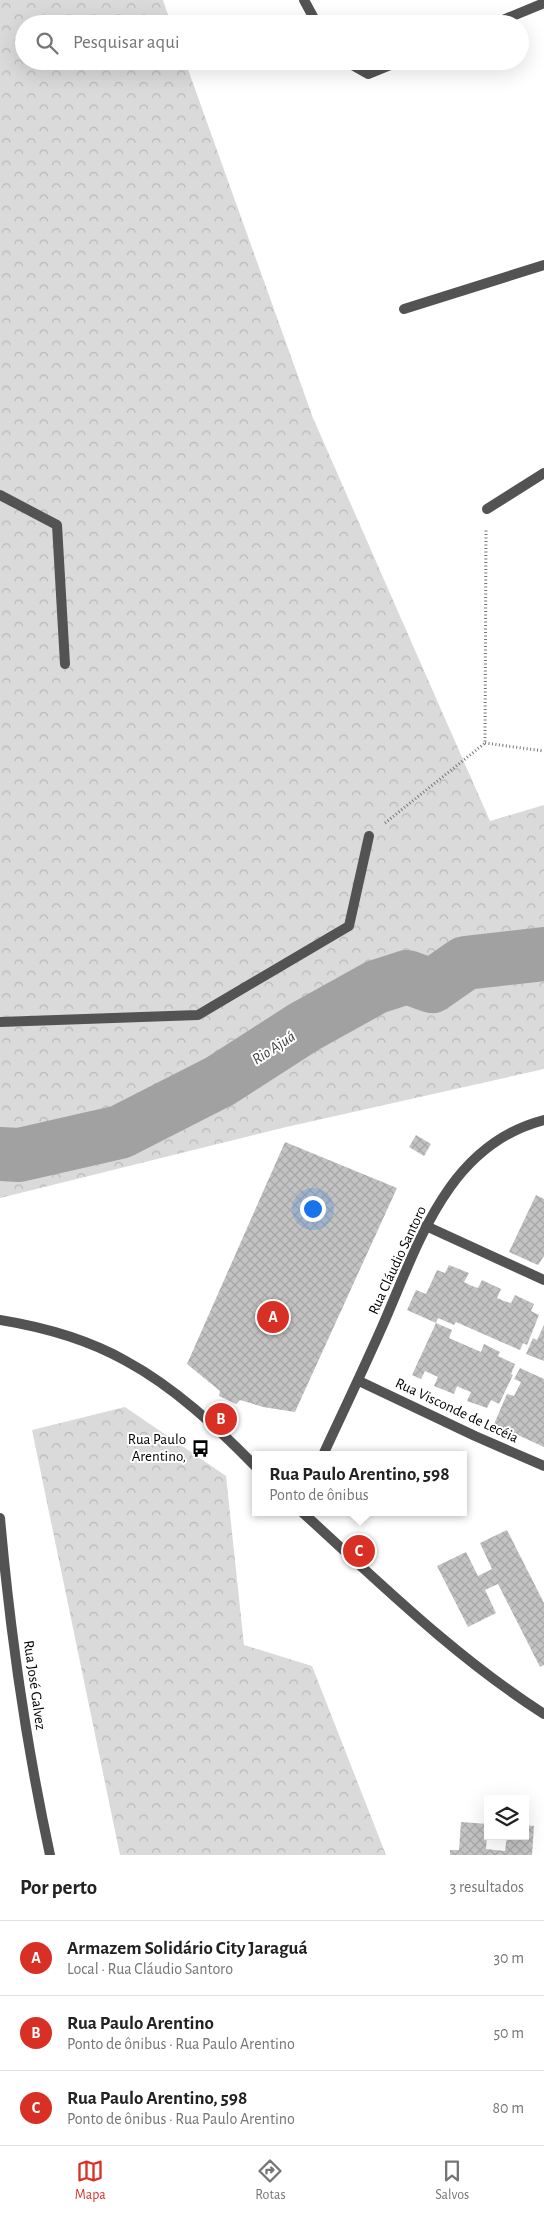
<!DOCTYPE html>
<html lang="pt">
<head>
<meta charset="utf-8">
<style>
  :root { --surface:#fff; --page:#f2f2f2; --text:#222; --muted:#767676; --line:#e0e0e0; --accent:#d93025 }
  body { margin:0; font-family:"Alegreya Sans",sans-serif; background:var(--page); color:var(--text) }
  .controls { position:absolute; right:15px; bottom:15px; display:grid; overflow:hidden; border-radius:0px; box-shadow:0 5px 20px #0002 }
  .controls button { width:45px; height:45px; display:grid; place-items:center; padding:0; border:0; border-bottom:1px solid var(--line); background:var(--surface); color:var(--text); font:25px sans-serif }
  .you { position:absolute; left:312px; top:1208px; width:18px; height:18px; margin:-12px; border:4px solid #fff; border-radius:50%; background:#1a73e8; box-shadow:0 0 0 8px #1a73e833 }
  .badge { display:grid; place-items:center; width:32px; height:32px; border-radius:50%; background:var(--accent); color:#fff; font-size:16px; font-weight:700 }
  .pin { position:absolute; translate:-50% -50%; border:2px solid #fff; box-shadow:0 1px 5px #0006 }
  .popup { position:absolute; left:252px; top:1451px; width:215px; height:65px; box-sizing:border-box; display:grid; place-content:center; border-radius:0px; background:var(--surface); filter:drop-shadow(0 1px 4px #0005); font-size:16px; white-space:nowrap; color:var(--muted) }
  .popup b { font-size:19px; color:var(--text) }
  .popup::after { content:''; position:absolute; left:50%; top:100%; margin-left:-10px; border:10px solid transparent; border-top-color:var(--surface) }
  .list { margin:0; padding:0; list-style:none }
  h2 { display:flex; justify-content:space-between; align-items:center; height:65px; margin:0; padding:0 20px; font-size:21px }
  h2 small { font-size:16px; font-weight:400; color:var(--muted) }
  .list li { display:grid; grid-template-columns:32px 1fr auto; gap:15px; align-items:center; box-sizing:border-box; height:75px; padding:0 20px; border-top:1px solid var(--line) }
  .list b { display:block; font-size:19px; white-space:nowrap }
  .list p { margin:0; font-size:16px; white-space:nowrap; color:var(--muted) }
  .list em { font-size:16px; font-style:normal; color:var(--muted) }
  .icon { flex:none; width:28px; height:28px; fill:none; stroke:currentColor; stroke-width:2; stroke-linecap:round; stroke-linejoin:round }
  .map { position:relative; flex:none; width:544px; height:1855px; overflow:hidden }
  .search { position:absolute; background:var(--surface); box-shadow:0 5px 20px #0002; left:15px; right:15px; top:15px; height:55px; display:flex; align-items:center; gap:12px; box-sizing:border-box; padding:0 18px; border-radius:28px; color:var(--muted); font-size:19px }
  .sheet { height:290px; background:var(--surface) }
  nav { display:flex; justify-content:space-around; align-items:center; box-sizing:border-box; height:70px; border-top:1px solid var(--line); background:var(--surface); font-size:14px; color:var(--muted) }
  nav a { display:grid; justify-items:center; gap:2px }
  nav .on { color:var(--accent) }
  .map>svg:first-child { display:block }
  .forest { fill:url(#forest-crowns) }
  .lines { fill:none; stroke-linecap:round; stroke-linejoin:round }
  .river { stroke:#a1a1a1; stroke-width:54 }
  .building { fill:url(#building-cross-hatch) }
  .path { stroke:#757575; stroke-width:3; stroke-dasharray:1 2.5; stroke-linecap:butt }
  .service { stroke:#535353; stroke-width:10 }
  .minor { stroke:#535353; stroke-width:10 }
  .labels { text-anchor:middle; stroke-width:4; stroke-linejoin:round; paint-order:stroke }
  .street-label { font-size:15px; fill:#000; stroke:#fff }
  .poi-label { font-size:15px; fill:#000; stroke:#fff; text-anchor:end }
  .water-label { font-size:16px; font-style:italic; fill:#424242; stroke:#fff }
</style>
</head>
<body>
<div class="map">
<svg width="544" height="1855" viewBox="0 0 544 1855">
  <defs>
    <pattern id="forest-crowns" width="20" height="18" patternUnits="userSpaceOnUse" patternTransform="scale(1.25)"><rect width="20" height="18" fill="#dadada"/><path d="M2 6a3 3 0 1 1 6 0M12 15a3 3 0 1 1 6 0" fill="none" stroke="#b9b9b9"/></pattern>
    <pattern id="building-cross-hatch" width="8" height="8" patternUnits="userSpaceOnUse" patternTransform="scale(1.25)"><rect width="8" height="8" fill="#c3c3c3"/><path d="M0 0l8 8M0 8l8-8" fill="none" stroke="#a6a6a6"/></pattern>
  </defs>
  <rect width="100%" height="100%" fill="#fff"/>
  <g class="forest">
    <polygon points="0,0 163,0 171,24 24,24 24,61 185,61 313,418 490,821 544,805 544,1069 282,1128 0,1198"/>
    <polygon points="125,1407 226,1476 244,1645 312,1666 386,1855 120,1855 32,1430"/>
  </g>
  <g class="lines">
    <polyline class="river" points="0,1154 19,1155 120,1132 220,1081 304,1027 376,987 407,977 432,986 465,963 544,954"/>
  </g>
  <g class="building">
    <polygon points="416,1135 431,1144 424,1156 409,1147"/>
    <polygon points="285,1142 397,1188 295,1412 263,1407 240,1400 236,1404 219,1396 220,1391 187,1364"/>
    <polygon points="536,1195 544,1199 544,1256 538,1265 509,1252"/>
    <polygon points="449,1265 469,1273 464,1282 472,1286 478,1288 482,1280 501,1289 497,1298 504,1301 511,1303 515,1295 534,1304 531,1311 539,1315 527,1345 523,1343 520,1350 456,1322 454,1325 438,1318 436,1323 407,1310 416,1290 426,1294 437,1270 445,1273"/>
    <polygon points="436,1323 452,1330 449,1338 481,1352 484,1344 500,1352 498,1356 515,1364 511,1374 513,1375 499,1404 491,1400 487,1408 467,1401 471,1392 463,1389 457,1386 454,1394 434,1386 438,1377 425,1371 421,1379 412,1375"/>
    <polygon points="544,1325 544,1361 526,1354 533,1338 537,1340"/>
    <polygon points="520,1368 544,1379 544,1447 494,1424 507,1394 514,1396 521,1382 514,1379"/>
    <polygon points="507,1530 544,1603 544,1665 540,1667 498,1584 485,1590 496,1613 468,1627 437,1566 466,1552 478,1576 492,1569 480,1543"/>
    <polygon points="461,1822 488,1824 486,1849 505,1851 507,1836 525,1836 525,1825 534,1826 532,1855 450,1855 450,1850 459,1850"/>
  </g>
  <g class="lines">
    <g class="path">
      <polyline points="485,743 544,751"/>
      <polyline points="385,823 485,743 486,528"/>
    </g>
    <g class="service">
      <polyline points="0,495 57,525 65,664"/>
      <polyline points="0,1022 198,1015 349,926 369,836"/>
    </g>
    <g class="minor">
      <polyline points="304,0 317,24"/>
      <polyline points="493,24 544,3"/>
      <polyline points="345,61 368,74 400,61"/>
      <polyline points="404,309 544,265"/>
      <polyline points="487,509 544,473"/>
      <polyline points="426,1226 544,1280"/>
      <path d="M 0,1320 C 43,1327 87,1339 126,1361 C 174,1387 217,1427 255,1466"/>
      <polyline points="359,1381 475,1436 544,1466"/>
      <path d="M 323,1455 C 343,1412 363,1370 382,1327 C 418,1245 447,1145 544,1120"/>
      <path d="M 302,1512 C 380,1583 455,1657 544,1714"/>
      <path d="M 0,1518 C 10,1632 26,1744 50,1855"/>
    </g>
  </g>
  <defs>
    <symbol id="bus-bare" viewBox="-9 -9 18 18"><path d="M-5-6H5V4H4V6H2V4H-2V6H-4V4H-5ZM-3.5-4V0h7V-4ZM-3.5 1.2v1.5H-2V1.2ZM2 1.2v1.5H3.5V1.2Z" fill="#000" stroke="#fff" stroke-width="2.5" paint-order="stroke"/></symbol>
  </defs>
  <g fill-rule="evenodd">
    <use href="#bus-bare" x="188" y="1436" width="25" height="25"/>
  </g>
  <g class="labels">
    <g class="street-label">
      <text transform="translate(397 1260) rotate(-65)" y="5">Rua Cláudio Santoro</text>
      <text transform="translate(457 1410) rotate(25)" y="5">Rua Visconde de Lecéia</text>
      <text transform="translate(35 1685) rotate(82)" y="5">Rua José Galvez</text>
    </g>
    <g class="poi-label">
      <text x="186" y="1444">Rua Paulo<tspan x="186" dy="17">Arentino,</tspan></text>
    </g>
    <g class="water-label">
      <text transform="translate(273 1047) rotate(-33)" y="6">Rio Ajuá</text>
    </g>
  </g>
</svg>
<div class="controls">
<button><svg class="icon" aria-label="layers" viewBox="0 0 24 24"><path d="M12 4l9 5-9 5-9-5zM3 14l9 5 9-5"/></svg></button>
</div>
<div class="you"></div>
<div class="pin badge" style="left:273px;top:1317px">A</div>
<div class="pin badge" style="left:221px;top:1419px">B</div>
<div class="pin badge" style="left:359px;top:1551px">C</div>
<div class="popup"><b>Rua Paulo Arentino, 598</b>Ponto de ônibus</div>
<div class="search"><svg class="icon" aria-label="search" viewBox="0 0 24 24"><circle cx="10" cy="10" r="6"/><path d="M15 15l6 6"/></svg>Pesquisar aqui</div>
</div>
<section class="sheet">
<h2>Por perto<small>3 resultados</small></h2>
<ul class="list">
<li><span class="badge">A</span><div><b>Armazem Solidário City Jaraguá</b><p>Local · Rua Cláudio Santoro</p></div><em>30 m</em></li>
<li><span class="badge">B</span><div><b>Rua Paulo Arentino</b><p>Ponto de ônibus · Rua Paulo Arentino</p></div><em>50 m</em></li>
<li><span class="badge">C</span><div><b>Rua Paulo Arentino, 598</b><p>Ponto de ônibus · Rua Paulo Arentino</p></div><em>80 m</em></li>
</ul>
</section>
<nav>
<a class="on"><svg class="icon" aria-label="map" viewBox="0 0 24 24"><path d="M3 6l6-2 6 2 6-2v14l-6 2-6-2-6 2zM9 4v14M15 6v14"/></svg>Mapa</a>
<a><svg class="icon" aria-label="directions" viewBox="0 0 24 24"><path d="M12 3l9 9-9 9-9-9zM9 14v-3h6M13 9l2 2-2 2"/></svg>Rotas</a>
<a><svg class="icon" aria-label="saved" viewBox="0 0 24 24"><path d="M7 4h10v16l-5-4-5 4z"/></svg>Salvos</a>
</nav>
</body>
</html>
